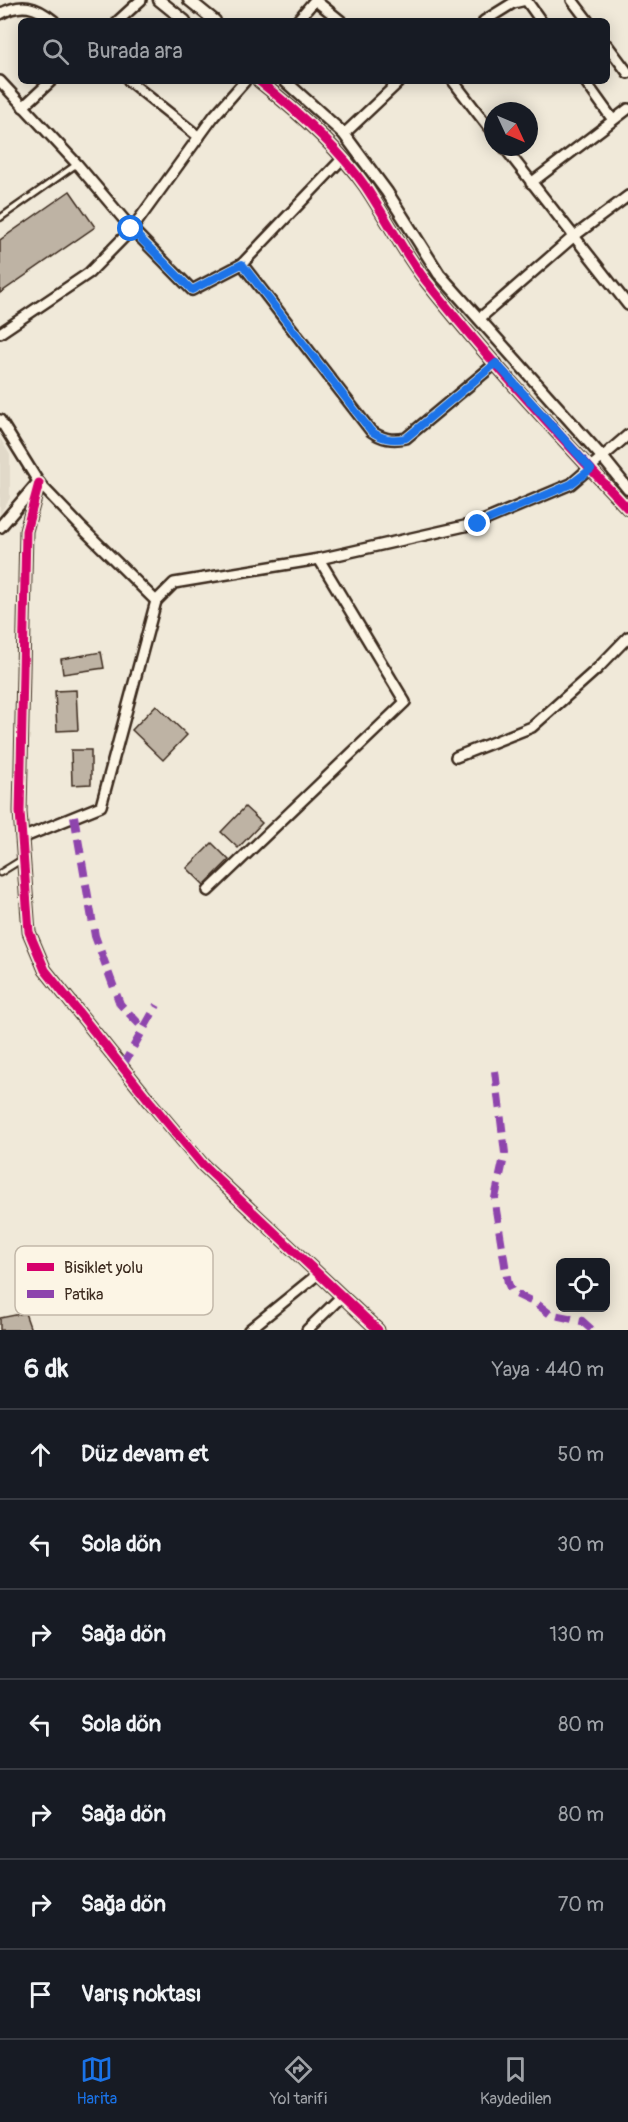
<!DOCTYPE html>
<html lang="tr">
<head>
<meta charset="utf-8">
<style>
  :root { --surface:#171b24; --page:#20242c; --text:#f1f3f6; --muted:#9ea1a6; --line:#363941; --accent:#1a73e8 }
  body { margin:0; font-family:Pangolin,sans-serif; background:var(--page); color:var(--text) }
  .controls { position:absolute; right:18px; bottom:18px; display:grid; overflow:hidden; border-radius:9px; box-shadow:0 3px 15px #0003 }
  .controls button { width:54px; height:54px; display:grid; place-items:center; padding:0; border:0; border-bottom:2px solid var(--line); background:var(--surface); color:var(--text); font:30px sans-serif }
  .compass { position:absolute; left:484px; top:102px; width:54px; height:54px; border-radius:50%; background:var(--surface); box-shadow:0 3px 15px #0003; rotate:134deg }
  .stop { position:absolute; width:18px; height:18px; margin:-14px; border:4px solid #1a73e8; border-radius:50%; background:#fff }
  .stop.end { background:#1a73e8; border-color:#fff; box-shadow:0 2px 6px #0008 }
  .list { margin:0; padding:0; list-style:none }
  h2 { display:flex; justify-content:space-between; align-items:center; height:78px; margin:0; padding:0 24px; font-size:26px }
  h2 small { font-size:20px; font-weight:400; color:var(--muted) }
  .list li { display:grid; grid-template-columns:39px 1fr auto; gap:18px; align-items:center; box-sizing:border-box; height:90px; padding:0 24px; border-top:2px solid var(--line) }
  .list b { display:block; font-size:22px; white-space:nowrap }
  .list em { font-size:20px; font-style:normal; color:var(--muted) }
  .icon { flex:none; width:33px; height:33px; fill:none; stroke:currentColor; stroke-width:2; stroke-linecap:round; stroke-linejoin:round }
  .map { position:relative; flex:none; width:628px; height:1330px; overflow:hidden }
  .search { position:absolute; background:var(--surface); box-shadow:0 3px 15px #0003; left:18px; right:18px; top:18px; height:66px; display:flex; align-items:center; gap:15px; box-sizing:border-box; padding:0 21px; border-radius:9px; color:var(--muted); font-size:22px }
  .sheet { height:708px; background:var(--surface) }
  nav { display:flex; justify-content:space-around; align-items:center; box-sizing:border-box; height:84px; border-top:2px solid var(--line); background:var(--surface); font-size:16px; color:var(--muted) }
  nav a { display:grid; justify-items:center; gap:3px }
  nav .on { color:var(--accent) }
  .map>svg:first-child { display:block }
  .built { fill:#e1d9c9 }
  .building { fill:#beb3a4; stroke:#3b2a1e; stroke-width:1.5 }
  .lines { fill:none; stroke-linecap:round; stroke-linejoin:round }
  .service-casing { stroke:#3b2a1e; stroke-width:9 }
  .minor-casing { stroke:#3b2a1e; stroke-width:14 }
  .tertiary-casing { stroke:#3b2a1e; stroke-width:15 }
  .service { stroke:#fcf5e5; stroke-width:4.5 }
  .minor { stroke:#fcf5e5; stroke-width:9 }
  .tertiary { stroke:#fcf5e5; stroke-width:10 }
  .quiet { stroke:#8e44ad; stroke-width:8; stroke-dasharray:15 8; stroke-linecap:butt }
  .cycleway-casing { stroke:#fcf5e5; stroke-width:13 }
  .cycleway { stroke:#d6006c; stroke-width:9 }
  .route { stroke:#1a73e8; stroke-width:8 }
  .key { fill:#fcf5e5; stroke:#c2b8a9; stroke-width:1.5 }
  .key-label { font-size:16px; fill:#3b2a1e }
</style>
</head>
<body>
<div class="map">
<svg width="628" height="1330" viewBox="0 0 628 1330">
  <rect width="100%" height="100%" fill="#f0e9d9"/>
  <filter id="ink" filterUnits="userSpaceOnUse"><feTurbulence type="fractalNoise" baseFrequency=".0167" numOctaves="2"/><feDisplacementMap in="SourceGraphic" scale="12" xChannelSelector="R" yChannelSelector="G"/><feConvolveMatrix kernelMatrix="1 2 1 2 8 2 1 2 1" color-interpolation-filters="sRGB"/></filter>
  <g filter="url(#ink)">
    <polygon class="built" points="0,438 10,455 10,498 0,514"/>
    <g class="building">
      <polygon points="70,191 95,227 0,293 0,240"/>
      <polygon points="101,652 104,668 63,674 61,659"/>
      <polygon points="76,690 78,730 57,731 55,691"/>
      <polygon points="156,705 187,735 163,760 132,730"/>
      <polygon points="71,750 91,750 91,784 72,785"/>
      <polygon points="245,807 262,823 238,848 221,832"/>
      <polygon points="212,843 229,860 204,885 187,868"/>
      <polygon points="25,1313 31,1330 0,1330 0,1318"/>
    </g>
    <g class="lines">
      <defs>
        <g id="service">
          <polyline points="0,218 77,164"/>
          <polyline points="0,873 21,860"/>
        </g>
        <g id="minor">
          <polyline points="315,0 341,21"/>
          <polyline points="526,0 541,21"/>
          <polyline points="572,0 588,21"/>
          <path d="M 0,14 C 21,2 36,6 54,21"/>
          <polyline points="118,21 141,0"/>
          <polyline points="297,21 315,0"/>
          <polyline points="484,21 513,3 526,0"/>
          <polyline points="607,45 628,73"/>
          <polyline points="0,81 77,164 132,229 192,290 242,264 343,158"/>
          <polyline points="129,81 199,137"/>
          <polyline points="453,81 493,133"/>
          <polyline points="585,81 613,120"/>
          <polyline points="23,107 51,81"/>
          <polyline points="344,134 400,81"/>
          <polyline points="504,147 628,305"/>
          <polyline points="531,183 628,109"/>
          <path d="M 242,264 L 371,431 C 382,439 392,441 406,438 L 496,363"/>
          <polyline points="479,319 573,237 628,196"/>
          <polyline points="0,333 89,273 132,229 214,116 245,81"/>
          <polyline points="0,420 39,483 82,528 156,601 101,806 22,838"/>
          <polyline points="156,601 174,583 319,559 478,523 571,484 628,435"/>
          <polyline points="456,757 532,727 597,669 628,637"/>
          <polyline points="208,891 405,702 319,559"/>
          <polyline points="249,1330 318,1274"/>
          <polyline points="307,1330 342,1296"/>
        </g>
        <g id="tertiary">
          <polyline points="159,0 185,21"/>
          <polyline points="189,0 215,21"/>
          <path d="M 259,81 C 297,111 337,146 365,186 C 386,217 403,252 426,281 C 489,361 559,435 628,509"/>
          <polyline points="285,81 344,134 387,192 439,274 603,458 628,489"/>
          <polyline points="39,483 26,531 20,812 29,932 45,970 151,1103 203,1165 378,1330"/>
          <polyline points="0,527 36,485"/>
        </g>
      </defs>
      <use href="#service" class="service-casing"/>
      <use href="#minor" class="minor-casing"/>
      <use href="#tertiary" class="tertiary-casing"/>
      <use href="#service" class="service"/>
      <use href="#minor" class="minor"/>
      <use href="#tertiary" class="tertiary"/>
      <g class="quiet">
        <polyline points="74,816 95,936 120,1004 144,1029"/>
        <polyline points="122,1067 157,1005"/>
        <polyline points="495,1071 505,1153 495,1198 496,1210 508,1283 512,1292 537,1304 550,1314 582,1321 592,1330"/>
      </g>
      <defs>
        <g id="cycleway">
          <path d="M 259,81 C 297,111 337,146 365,186 C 386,217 403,252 426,281 C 489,361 559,435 628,509"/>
          <polyline points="39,483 26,531 20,812 29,932 45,970 151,1103 203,1165 378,1330"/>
        </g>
      </defs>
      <use href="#cycleway" class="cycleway-casing"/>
      <use href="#cycleway" class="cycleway"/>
    </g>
  </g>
  <g class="lines" filter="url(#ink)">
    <path class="route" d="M 131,229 L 192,290 L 242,264 L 371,431 C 382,439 392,441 406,438 L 496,363 L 591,469 L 571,484 L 478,524"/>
  </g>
  <rect x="15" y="1246" width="198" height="69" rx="9" class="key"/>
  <rect x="27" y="1263" width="27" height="8" fill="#d6006c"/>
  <rect x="27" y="1290" width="27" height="8" fill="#8e44ad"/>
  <g class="key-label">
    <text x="64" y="1273">Bisiklet yolu</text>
    <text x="64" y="1300">Patika</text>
  </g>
</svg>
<div class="controls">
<button><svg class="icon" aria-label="locate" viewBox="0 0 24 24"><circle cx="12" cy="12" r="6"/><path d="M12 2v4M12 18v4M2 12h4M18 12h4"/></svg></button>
</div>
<svg class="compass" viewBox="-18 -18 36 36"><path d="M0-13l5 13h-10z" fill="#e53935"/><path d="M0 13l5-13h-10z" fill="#9ea1a6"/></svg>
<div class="stop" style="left:131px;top:229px"></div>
<div class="stop end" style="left:478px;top:524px"></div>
<div class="search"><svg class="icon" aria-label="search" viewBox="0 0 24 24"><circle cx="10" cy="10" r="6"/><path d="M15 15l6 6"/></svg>Burada ara</div>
</div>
<section class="sheet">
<h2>6 dk<small>Yaya · 440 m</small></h2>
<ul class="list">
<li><svg class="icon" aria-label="ahead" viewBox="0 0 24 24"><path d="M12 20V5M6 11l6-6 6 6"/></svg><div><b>Düz devam et</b></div><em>50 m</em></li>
<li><svg class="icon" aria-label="left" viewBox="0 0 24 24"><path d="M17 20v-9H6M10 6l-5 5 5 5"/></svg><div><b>Sola dön</b></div><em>30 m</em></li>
<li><svg class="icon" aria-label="right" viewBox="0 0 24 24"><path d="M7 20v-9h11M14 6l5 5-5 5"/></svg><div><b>Sağa dön</b></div><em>130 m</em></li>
<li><svg class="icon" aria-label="left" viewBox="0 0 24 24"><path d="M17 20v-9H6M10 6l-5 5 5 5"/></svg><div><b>Sola dön</b></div><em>80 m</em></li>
<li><svg class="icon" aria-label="right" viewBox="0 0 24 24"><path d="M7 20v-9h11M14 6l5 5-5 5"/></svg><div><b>Sağa dön</b></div><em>80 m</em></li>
<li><svg class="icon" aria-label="right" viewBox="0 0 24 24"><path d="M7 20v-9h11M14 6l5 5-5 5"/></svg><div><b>Sağa dön</b></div><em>70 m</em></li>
<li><svg class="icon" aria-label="arrive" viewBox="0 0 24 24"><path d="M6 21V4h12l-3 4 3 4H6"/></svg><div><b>Varış noktası</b></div></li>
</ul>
</section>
<nav>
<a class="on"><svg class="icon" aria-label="map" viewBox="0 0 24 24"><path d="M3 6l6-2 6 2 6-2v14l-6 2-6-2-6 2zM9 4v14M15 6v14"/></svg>Harita</a>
<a><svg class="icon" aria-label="directions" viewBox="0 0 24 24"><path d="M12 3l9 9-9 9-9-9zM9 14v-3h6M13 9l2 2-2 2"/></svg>Yol tarifi</a>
<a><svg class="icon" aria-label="saved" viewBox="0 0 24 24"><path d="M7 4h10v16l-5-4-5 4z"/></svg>Kaydedilen</a>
</nav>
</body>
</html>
